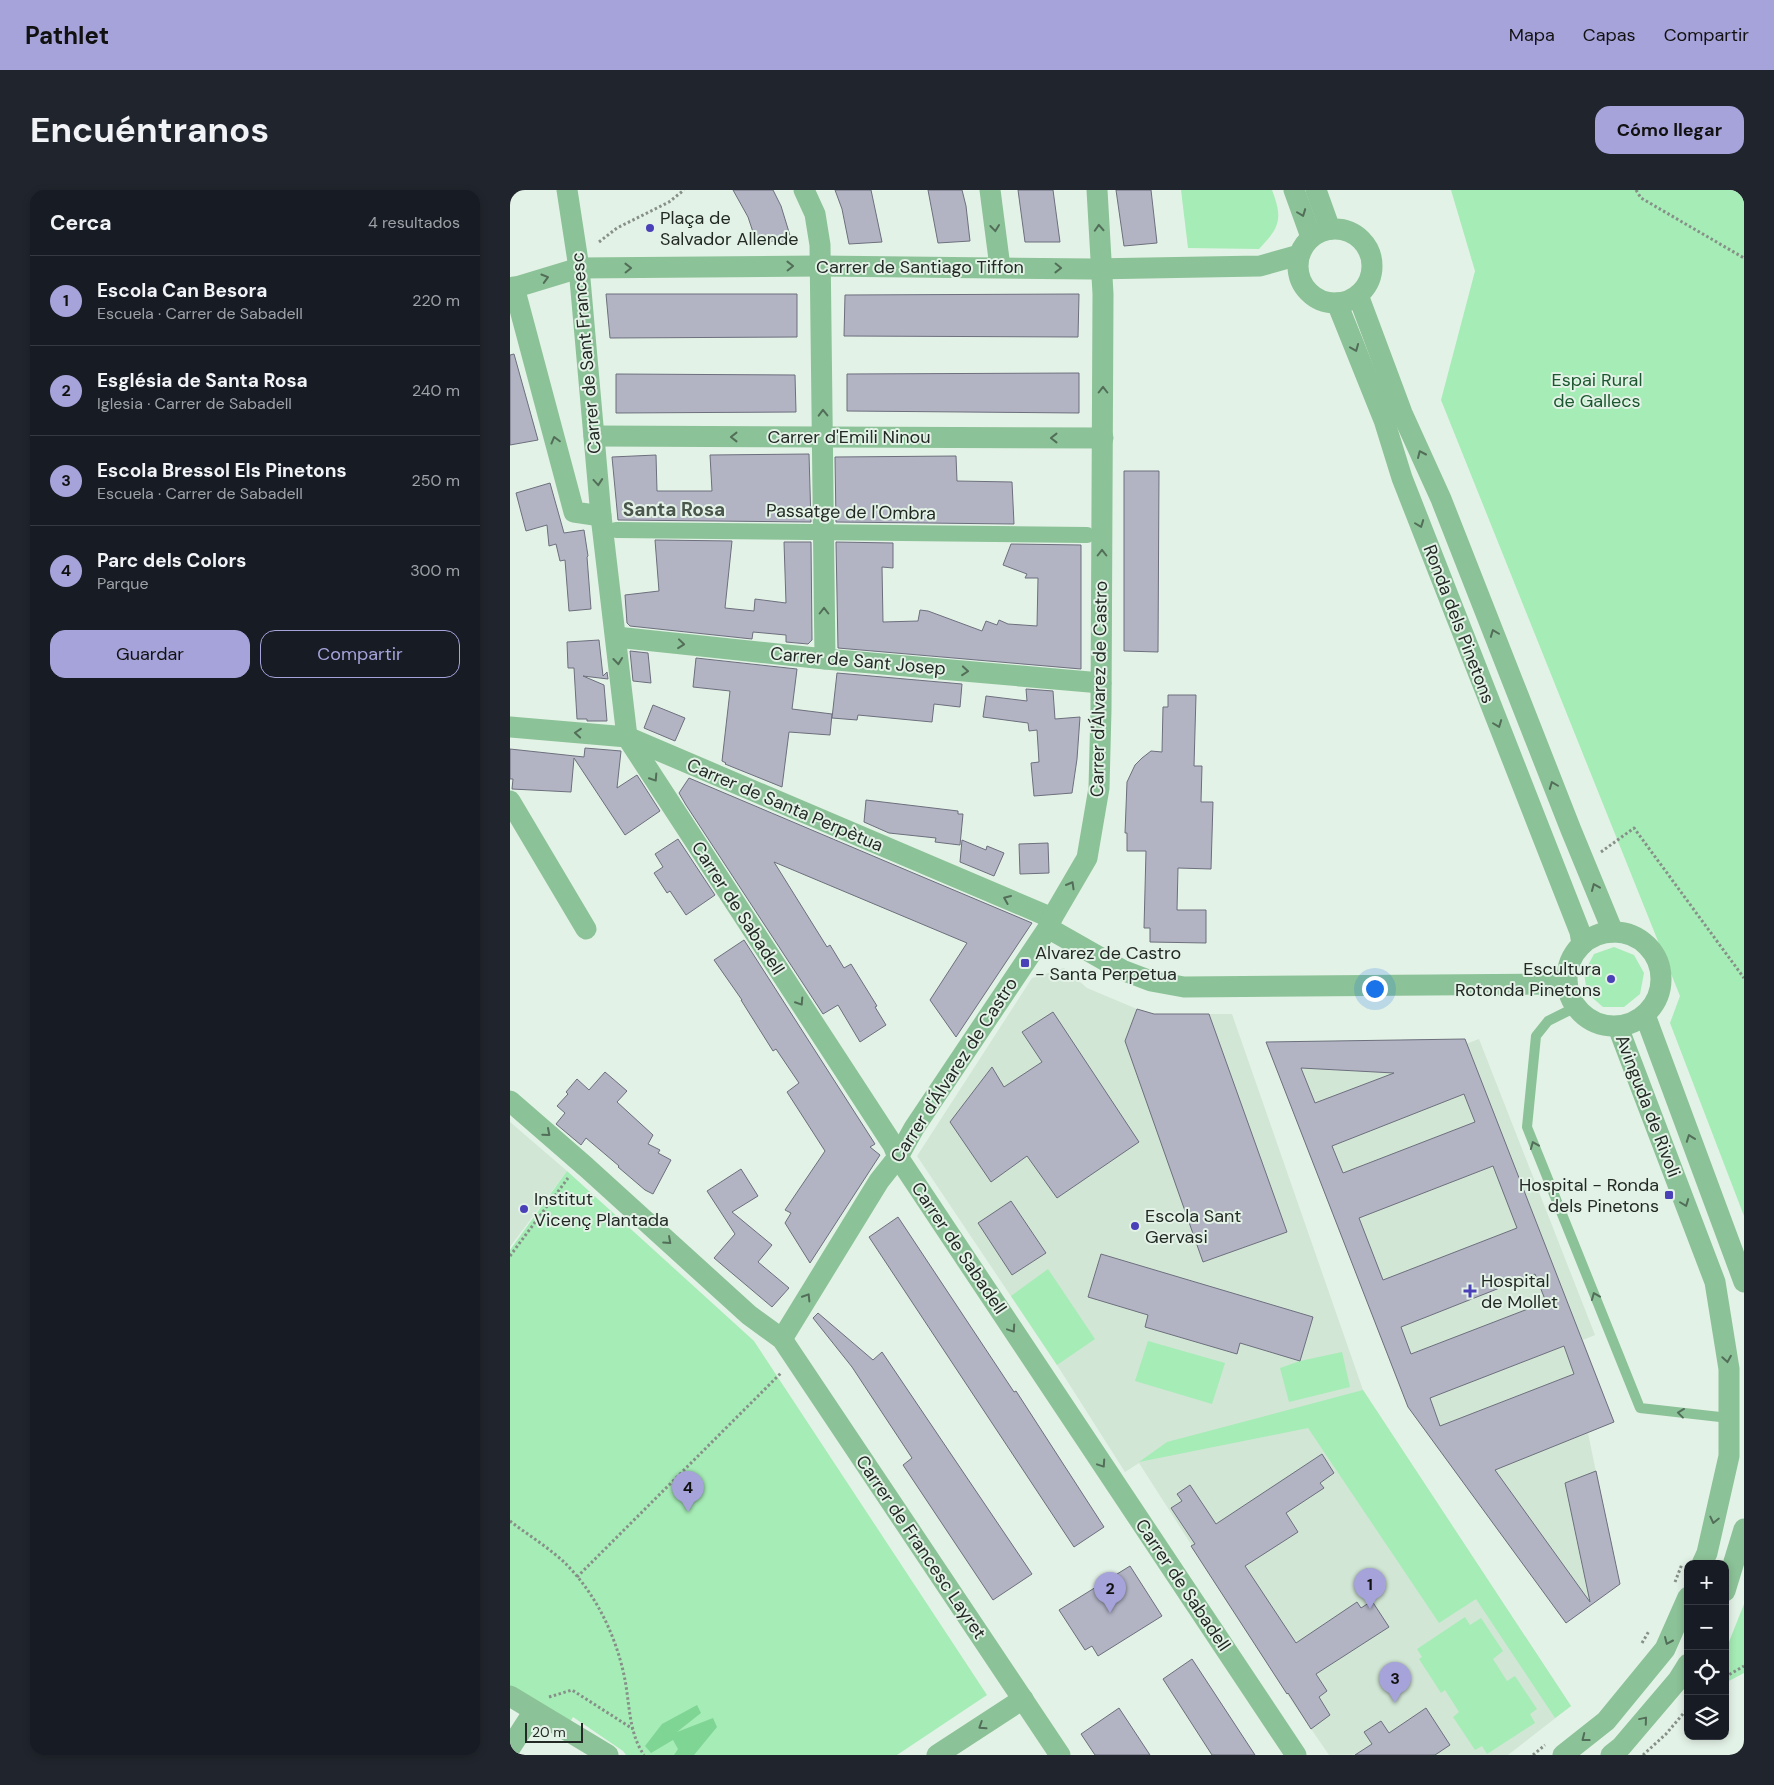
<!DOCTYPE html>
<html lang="es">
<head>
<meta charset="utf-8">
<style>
  :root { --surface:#171b24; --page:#20242c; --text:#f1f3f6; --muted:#9ea1a6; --line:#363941; --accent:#a6a2da }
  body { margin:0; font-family:"DM Sans",sans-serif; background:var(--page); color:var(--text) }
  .controls { position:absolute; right:15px; bottom:15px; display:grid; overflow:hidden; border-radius:10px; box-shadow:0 2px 8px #0003 }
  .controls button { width:45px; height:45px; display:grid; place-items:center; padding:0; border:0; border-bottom:1px solid var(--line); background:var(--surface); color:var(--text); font:25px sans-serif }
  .scale { position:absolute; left:15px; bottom:12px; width:58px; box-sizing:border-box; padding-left:5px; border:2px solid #232924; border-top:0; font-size:14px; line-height:18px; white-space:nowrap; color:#232924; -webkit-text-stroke:4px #e3f2e6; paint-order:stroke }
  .you { position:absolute; left:864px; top:798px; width:18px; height:18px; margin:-12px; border:4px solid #fff; border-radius:50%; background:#1a73e8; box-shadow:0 0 0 8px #1a73e833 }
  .badge { display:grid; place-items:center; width:32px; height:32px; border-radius:50%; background:var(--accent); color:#111; font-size:16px; font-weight:700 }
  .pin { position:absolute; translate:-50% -41px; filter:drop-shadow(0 1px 2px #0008) }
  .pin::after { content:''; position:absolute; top:26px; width:18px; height:15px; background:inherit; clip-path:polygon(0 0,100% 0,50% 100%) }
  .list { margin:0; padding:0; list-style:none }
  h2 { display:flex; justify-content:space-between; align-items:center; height:65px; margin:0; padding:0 20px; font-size:21px }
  h2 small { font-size:16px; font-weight:400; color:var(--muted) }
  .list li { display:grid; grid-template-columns:32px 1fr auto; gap:15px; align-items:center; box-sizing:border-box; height:90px; padding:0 20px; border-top:1px solid var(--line) }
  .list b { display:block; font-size:19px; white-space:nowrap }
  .list p { margin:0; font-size:16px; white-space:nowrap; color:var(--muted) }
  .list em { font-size:16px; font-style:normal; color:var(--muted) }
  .actions { display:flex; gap:10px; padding:15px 20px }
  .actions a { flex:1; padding:11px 0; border:1px solid var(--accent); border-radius:15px; text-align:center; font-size:18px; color:var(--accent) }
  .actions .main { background:var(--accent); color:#111 }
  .icon { flex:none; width:28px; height:28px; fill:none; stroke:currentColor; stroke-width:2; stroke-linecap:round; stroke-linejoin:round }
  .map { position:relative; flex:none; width:1234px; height:1565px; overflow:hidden; border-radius:15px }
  header { display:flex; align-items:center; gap:30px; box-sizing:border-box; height:70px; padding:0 25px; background:var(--accent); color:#111 }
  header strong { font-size:24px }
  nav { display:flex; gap:28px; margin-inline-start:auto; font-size:18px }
  .intro { display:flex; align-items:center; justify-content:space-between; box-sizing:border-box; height:120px; padding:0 30px }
  h1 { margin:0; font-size:35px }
  .button { padding:12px 22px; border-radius:15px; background:var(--accent); color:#111; font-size:18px; font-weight:700 }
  main { display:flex; gap:30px; padding:0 30px }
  aside { flex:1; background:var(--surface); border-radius:15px; box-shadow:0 2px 8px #0003 }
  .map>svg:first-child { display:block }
  .built { fill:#d1e6d5 }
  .green { fill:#a6ecb6 }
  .water { fill:#7fd594 }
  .building { fill:#b2b4c4; stroke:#6d6f7d; fill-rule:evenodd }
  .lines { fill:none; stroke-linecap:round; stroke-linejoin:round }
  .path { stroke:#869088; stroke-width:3; stroke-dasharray:2.5 2.5; stroke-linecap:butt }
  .service { stroke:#8cc297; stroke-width:10 }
  .pedestrian { stroke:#8cc297; stroke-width:16 }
  .minor { stroke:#8cc297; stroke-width:21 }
  .oneway { stroke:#526e58 }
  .poi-dot { fill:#4a40b7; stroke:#e3f2e6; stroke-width:2 }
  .labels { text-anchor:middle; stroke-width:4; stroke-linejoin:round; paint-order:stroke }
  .poi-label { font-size:18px; fill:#232924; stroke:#e3f2e6; text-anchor:start }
  .street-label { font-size:18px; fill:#232924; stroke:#e3f2e6 }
  .park-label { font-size:18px; fill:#1c582f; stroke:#e3f2e6 }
  .neighbourhood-label { font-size:19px; font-weight:bold; fill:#4a564c; stroke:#e3f2e6 }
</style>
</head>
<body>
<header>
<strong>Pathlet</strong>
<nav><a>Mapa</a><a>Capas</a><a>Compartir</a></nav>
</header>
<div class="intro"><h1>Encuéntranos</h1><a class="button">Cómo llegar</a></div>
<main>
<aside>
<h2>Cerca<small>4 resultados</small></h2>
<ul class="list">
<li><span class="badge">1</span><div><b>Escola Can Besora</b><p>Escuela · Carrer de Sabadell</p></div><em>220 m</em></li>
<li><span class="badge">2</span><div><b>Església de Santa Rosa</b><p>Iglesia · Carrer de Sabadell</p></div><em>240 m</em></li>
<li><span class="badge">3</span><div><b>Escola Bressol Els Pinetons</b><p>Escuela · Carrer de Sabadell</p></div><em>250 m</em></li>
<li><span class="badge">4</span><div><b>Parc dels Colors</b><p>Parque</p></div><em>300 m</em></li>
</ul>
<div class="actions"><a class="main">Guardar</a><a>Compartir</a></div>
</aside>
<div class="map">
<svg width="1234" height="1565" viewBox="0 0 1234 1565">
  <rect width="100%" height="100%" fill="#e3f2e6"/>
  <g class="built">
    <polygon points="554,778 577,798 627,819 644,824 722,824 853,1200 1061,1516 998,1565 819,1565 777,1504 629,1273 615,1282 547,1175 407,966 522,788"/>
    <polygon points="955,849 956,854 969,849 1085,1145 1073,1150 1104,1232 1078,1243 1109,1394 1056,1433 898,1217 756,852"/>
    <polygon points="0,932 57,981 0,1057"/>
  </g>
  <g class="green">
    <path d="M 671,0 L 762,0 C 773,29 770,37 749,59 L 678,58 Z"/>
    <polygon points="941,0 1234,0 1234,1026 1160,833 1170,806 931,210 965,81"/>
    <polygon points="1104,757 1124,765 1134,783 1130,804 1114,817 1093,817 1077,803 1074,783 1084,764"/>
    <polygon points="57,981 244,1151 477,1505 387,1565 116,1565 113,1561 63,1527 59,1534 0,1497 0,1060"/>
    <polygon points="538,1079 585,1149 547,1175 501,1106"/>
    <polygon points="638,1151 715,1173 702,1214 625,1191"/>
    <polygon points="832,1162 840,1197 779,1212 770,1178 790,1171"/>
    <polygon points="853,1200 1061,1516 1045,1528 966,1409 929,1433 798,1238 629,1272 657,1252"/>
    <polygon points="1234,1414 1234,1483 1215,1493 1215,1462"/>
    <polygon points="955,1427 960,1435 971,1428 993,1461 983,1469 997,1491 1005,1486 1027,1519 1020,1524 1025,1533 977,1564 972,1556 965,1560 943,1527 949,1522 935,1500 931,1503 909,1469 912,1467 907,1459"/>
  </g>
  <polygon class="water" points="187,1515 191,1523 167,1542 203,1528 207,1537 184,1565 164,1565 168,1559 163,1550 141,1563 135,1556 152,1534"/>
  <g class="building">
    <polygon points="223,0 263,0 271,16 282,52 246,51 238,27"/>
    <polygon points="325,0 361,0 372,52 339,54 332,19"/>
    <polygon points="418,0 452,0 456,16 460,51 428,53"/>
    <polygon points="508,0 543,0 550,52 515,52"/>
    <polygon points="606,0 641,0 647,53 614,56"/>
    <polygon points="96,104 287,104 287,147 100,148"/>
    <polygon points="569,104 568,147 334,146 335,105"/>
    <polygon points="4,164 28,250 0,255 0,165"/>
    <polygon points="569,183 569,223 337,221 337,184"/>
    <polygon points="106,184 285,185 286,222 106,223"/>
    <polygon points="299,264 301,332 108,330 102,267 146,265 147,301 202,301 200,265"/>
    <polygon points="446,266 447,291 502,292 504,334 326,332 325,267"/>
    <polygon points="614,281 649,281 648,462 614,461"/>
    <polygon points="40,293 54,343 74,340 78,366 77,367 81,419 59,421 55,370 50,371 46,354 39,356 37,335 16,341 6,303"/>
    <polygon points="145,350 222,351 215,418 244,421 245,409 276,413 274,352 301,352 302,450 298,454 276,452 276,445 243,442 242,449 120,436 117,433 115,405 149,401"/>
    <polygon points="326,352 383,353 383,378 372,377 373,432 408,431 410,420 418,421 472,441 476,431 487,435 489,430 498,434 527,436 528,388 515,388 517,384 493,375 501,354 571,355 571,479 328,458"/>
    <polygon points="89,450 93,486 97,482 98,489 73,486 94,495 97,531 77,531 77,529 67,529 64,478 58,478 57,452"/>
    <polygon points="120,461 138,463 141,493 123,491"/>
    <polygon points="186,468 287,479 282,519 322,524 320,545 279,542 272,597 215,574 216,573 212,571 220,501 183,497"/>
    <polygon points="327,483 452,494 450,517 424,514 422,532 348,525 347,530 322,528"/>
    <polygon points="516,499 543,501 545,529 570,527 567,569 562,603 524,606 521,573 529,572 527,540 519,541 518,533 473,527 476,506 517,511"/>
    <polygon points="658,505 686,505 684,576 692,576 691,612 703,612 701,679 668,678 667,720 696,720 696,753 640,752 640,738 634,738 636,661 617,661 617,643 615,643 617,592 625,575 632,568 641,561 652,562 653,517 658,517"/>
    <polygon points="143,515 175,528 165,551 134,538"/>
    <polygon points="75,558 111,561 107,598 127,585 150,621 115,645 64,568 61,602 2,599 3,589 0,589 0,559 74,567"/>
    <polygon points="179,588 389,677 522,733 446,847 420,810 457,753 264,672 317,757 320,755 334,778 341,774 367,816 365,817 376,835 350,852 328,815 313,824 176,615 169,603"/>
    <polygon points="356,610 448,621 448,624 453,624 450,655 425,652 426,648 379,643 354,632"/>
    <polygon points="168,649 205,705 176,725 160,701 157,703 144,683 153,677 145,664"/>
    <polygon points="452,650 476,660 477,656 494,663 484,686 450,672"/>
    <polygon points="538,653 539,683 510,684 509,654"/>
    <polygon points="234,750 365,954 360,957 370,965 300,1073 275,1033 281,1023 275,1020 315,961 277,902 289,893 266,859 263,861 231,810 232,810 204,770"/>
    <polygon points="627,819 644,824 699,824 777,1042 693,1072 615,851"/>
    <polygon points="543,822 629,952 547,1008 517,966 481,992 440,932 482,877 494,897 532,872 512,842"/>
    <path d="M 955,849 L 1104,1232 L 985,1280 L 1080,1412 L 1055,1293 L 1086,1281 L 1110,1394 L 1056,1433 L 898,1217 L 756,852 ZM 791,878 L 884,883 L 805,913 ZM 954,904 L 965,932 L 833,983 L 822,956 ZM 983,976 L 1007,1038 L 873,1090 L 849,1028 ZM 1025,1084 L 1036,1112 L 901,1164 L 891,1137 ZM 1054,1156 L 1064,1184 L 930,1236 L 920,1208 Z"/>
    <polygon points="95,882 117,901 107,912 143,945 138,954 150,960 148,963 161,970 143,1004 135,1000 108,977 109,976 76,948 71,955 46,934 55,923 47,916 58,904 56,902 67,889 79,900"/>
    <polygon points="231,979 248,1006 222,1022 262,1055 248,1072 279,1098 262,1117 204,1068 225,1044 197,1001"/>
    <polygon points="501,1011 536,1063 502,1085 468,1033"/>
    <polygon points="388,1027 504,1202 506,1201 594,1337 564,1357 359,1047"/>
    <polygon points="591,1064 803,1127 790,1171 730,1153 727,1164 635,1137 638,1125 578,1107"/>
    <polygon points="308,1123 363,1170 372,1162 522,1384 483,1410 393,1275 402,1268 342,1177 303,1128"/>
    <polygon points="812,1264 824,1283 810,1293 814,1298 776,1323 788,1342 735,1376 786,1453 847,1412 851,1418 862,1411 879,1437 806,1484 817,1501 809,1507 820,1525 801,1539 778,1503 777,1504 681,1356 685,1354 661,1318 672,1311 667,1304 680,1295 706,1334"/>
    <polygon points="620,1376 652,1426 588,1466 582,1456 575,1460 549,1420"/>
    <polygon points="682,1469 745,1565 702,1565 653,1489"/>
    <polygon points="609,1518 640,1565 585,1565 571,1544"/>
    <polygon points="916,1518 940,1555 925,1565 845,1565 862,1554 854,1542 871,1531 879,1543"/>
  </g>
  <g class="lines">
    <g class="path">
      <polyline points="1126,0 1131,8 1234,68"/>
      <polyline points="89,52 107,38 159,12 174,0"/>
      <polyline points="1091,662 1124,638 1234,788"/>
      <polyline points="0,1066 58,988"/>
      <path d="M 0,1331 C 18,1345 41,1359 57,1375 C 86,1405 105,1444 114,1485 C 120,1512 118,1542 134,1565"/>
      <polyline points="67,1387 272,1182"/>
      <polyline points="1165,1392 1172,1374"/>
      <polyline points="1132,1453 1139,1441"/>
      <polyline points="1215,1487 1234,1476"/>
      <polyline points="39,1507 62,1500 123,1539"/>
      <polyline points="1023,1565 1035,1555"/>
      <polyline points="1133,1565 1156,1544 1178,1518"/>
    </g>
    <polyline class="service" points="1066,817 1038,831 1026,846 1017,937 1130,1218 1219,1228"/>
    <polyline class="pedestrian" points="106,340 577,345"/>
    <g class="minor">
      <polyline points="57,0 69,78 91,326 117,547 383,955 388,967 786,1565"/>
      <polyline points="294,0 305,24 310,55 315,469"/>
      <polyline points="480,0 490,77"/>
      <polyline points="784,0 801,47"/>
      <polyline points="806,0 820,39"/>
      <circle cx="825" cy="76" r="37"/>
      <polyline points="4,97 64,322 91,326"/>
      <polyline points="0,99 69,78 310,76 582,79 750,76 789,65"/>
      <polyline points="848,105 892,223 931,309 1061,640 1103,742"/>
      <polyline points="827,113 874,230 892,288 1070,742 1072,754"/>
      <polyline points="84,246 593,248"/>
      <polyline points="106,447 315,469 591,493"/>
      <polyline points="0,537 117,547 542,728"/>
      <polyline points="0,611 76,739"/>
      <polyline points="538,738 612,780 641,791 674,797 1056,794"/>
      <circle cx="1104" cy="789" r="47"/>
      <polyline points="1135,825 1234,1092"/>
      <polyline points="1108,837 1205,1092 1219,1179 1219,1266 1197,1363 1192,1374"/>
      <polyline points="0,911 76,977 239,1125 272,1149 550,1565"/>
      <polyline points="272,1149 369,991 388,967 404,938 538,738 542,728 577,668 589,598 591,519 593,104 587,0"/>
      <polyline points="1215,1401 1234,1339"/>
      <polyline points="0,1506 98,1565"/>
      <polyline points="0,1558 24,1521"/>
      <polyline points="427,1565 513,1509"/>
      <polyline points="1053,1565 1096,1531 1155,1459 1178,1407"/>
      <polyline points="1101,1565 1111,1557 1168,1490 1178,1474"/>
    </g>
  </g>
  <defs><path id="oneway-chevron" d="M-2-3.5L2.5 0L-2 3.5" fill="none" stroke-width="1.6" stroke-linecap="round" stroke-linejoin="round" transform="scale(1.25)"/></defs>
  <g class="oneway">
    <use href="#oneway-chevron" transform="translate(792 23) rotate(69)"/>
    <use href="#oneway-chevron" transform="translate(485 38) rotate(83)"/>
    <use href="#oneway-chevron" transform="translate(589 38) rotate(-93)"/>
    <use href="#oneway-chevron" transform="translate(280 76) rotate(-1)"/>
    <use href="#oneway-chevron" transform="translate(118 78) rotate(-1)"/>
    <use href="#oneway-chevron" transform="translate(548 78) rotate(1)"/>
    <use href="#oneway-chevron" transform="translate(35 88) rotate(-16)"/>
    <use href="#oneway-chevron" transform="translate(845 158) rotate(68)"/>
    <use href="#oneway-chevron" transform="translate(593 200) rotate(-90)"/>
    <use href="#oneway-chevron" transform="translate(313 223) rotate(-91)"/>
    <use href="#oneway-chevron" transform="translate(224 247) rotate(-180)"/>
    <use href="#oneway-chevron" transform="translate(544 248) rotate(-180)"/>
    <use href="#oneway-chevron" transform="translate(45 250) rotate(-105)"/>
    <use href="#oneway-chevron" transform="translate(911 264) rotate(-114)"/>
    <use href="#oneway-chevron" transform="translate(88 292) rotate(85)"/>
    <use href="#oneway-chevron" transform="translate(910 334) rotate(69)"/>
    <use href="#oneway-chevron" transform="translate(592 363) rotate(-90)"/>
    <use href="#oneway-chevron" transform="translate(314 421) rotate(-90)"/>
    <use href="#oneway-chevron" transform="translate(984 443) rotate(-111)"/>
    <use href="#oneway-chevron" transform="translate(171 454) rotate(6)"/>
    <use href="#oneway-chevron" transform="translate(108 471) rotate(84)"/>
    <use href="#oneway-chevron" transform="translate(455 481) rotate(5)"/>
    <use href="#oneway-chevron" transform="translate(988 534) rotate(69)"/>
    <use href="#oneway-chevron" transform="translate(68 543) rotate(-175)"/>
    <use href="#oneway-chevron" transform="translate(144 588) rotate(57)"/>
    <use href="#oneway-chevron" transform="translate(1043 595) rotate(-111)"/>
    <use href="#oneway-chevron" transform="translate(561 695) rotate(-60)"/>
    <use href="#oneway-chevron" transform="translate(1085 697) rotate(-113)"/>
    <use href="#oneway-chevron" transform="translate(497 709) rotate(-157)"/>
    <use href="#oneway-chevron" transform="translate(290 812) rotate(57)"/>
    <use href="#oneway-chevron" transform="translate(37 943) rotate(41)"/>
    <use href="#oneway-chevron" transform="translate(1180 948) rotate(-110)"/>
    <use href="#oneway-chevron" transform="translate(1024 955) rotate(-112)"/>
    <use href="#oneway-chevron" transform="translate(1175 1013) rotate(69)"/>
    <use href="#oneway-chevron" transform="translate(158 1051) rotate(42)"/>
    <use href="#oneway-chevron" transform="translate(1085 1106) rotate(-112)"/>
    <use href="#oneway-chevron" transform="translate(297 1107) rotate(-58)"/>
    <use href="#oneway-chevron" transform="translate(502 1139) rotate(56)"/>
    <use href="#oneway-chevron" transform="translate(1217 1169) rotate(81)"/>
    <use href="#oneway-chevron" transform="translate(1171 1223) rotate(-173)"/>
    <use href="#oneway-chevron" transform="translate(592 1274) rotate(56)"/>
    <use href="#oneway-chevron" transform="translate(1204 1330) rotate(103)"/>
    <use href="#oneway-chevron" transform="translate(1158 1451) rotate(114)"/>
    <use href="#oneway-chevron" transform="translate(1134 1530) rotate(-50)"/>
    <use href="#oneway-chevron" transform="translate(472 1536) rotate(147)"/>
    <use href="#oneway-chevron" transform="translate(1075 1548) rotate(142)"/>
  </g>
  <g class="poi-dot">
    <circle cx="140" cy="38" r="5"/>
    <rect x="510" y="768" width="10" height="10" rx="2.5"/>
    <circle cx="1101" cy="789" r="5"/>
    <rect x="1154" y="1000" width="10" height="10" rx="2.5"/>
    <circle cx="14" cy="1019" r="5"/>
    <circle cx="625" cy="1036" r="5"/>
    <path d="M957.5 1093.5h5v5h5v5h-5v5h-5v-5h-5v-5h5z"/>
  </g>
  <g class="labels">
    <g class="poi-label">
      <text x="150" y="34">Plaça de<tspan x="150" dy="21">Salvador Allende</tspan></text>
      <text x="525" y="769">Alvarez de Castro<tspan x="525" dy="21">- Santa Perpetua</tspan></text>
      <text x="1091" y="785" text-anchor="end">Escultura<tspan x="1091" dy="21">Rotonda Pinetons</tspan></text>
      <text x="1149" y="1001" text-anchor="end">Hospital - Ronda<tspan x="1149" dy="21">dels Pinetons</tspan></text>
      <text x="24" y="1015">Institut<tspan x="24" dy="21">Vicenç Plantada</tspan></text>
      <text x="635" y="1032">Escola Sant<tspan x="635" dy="21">Gervasi</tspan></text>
      <text x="971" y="1097">Hospital<tspan x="971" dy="21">de Mollet</tspan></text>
    </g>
    <g class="street-label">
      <text x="410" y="83">Carrer de Santiago Tiffon</text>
      <text transform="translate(76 163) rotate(-95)" y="6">Carrer de Sant Francesc</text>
      <text x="339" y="253">Carrer d'Emili Ninou</text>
      <text transform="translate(341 322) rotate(1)" y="6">Passatge de l'Ombra</text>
      <text transform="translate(949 434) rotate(69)" y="6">Ronda dels Pinetons</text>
      <text transform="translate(348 471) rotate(5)" y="6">Carrer de Sant Josep</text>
      <text transform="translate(589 499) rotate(-89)" y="6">Carrer d'Álvarez de Castro</text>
      <text transform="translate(275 615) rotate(23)" y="6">Carrer de Santa Perpètua</text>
      <text transform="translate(228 718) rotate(57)" y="6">Carrer de Sabadell</text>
      <text transform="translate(444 880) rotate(-57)" y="6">Carrer d'Álvarez de Castro</text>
      <text transform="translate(1138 916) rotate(69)" y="6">Avinguda de Rivoli</text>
      <text transform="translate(449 1058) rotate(56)" y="6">Carrer de Sabadell</text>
      <text transform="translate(411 1357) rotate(56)" y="6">Carrer de Francesc Layret</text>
      <text transform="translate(673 1395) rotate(56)" y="6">Carrer de Sabadell</text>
    </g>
    <g class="park-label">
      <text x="1087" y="196">Espai Rural<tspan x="1087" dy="21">de Gallecs</tspan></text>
    </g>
    <g class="neighbourhood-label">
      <text x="164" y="326">Santa Rosa</text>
    </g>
  </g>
</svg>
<div class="controls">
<button>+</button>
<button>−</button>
<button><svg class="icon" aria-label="locate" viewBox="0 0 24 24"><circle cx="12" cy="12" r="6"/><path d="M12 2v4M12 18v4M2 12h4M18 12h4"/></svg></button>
<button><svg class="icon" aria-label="layers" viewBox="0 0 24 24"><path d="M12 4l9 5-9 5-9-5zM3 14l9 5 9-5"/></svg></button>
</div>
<div class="scale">20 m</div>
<div class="you"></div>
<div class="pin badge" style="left:860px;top:1419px">1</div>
<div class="pin badge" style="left:600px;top:1423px">2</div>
<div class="pin badge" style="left:885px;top:1513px">3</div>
<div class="pin badge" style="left:178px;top:1322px">4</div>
</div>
</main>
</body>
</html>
